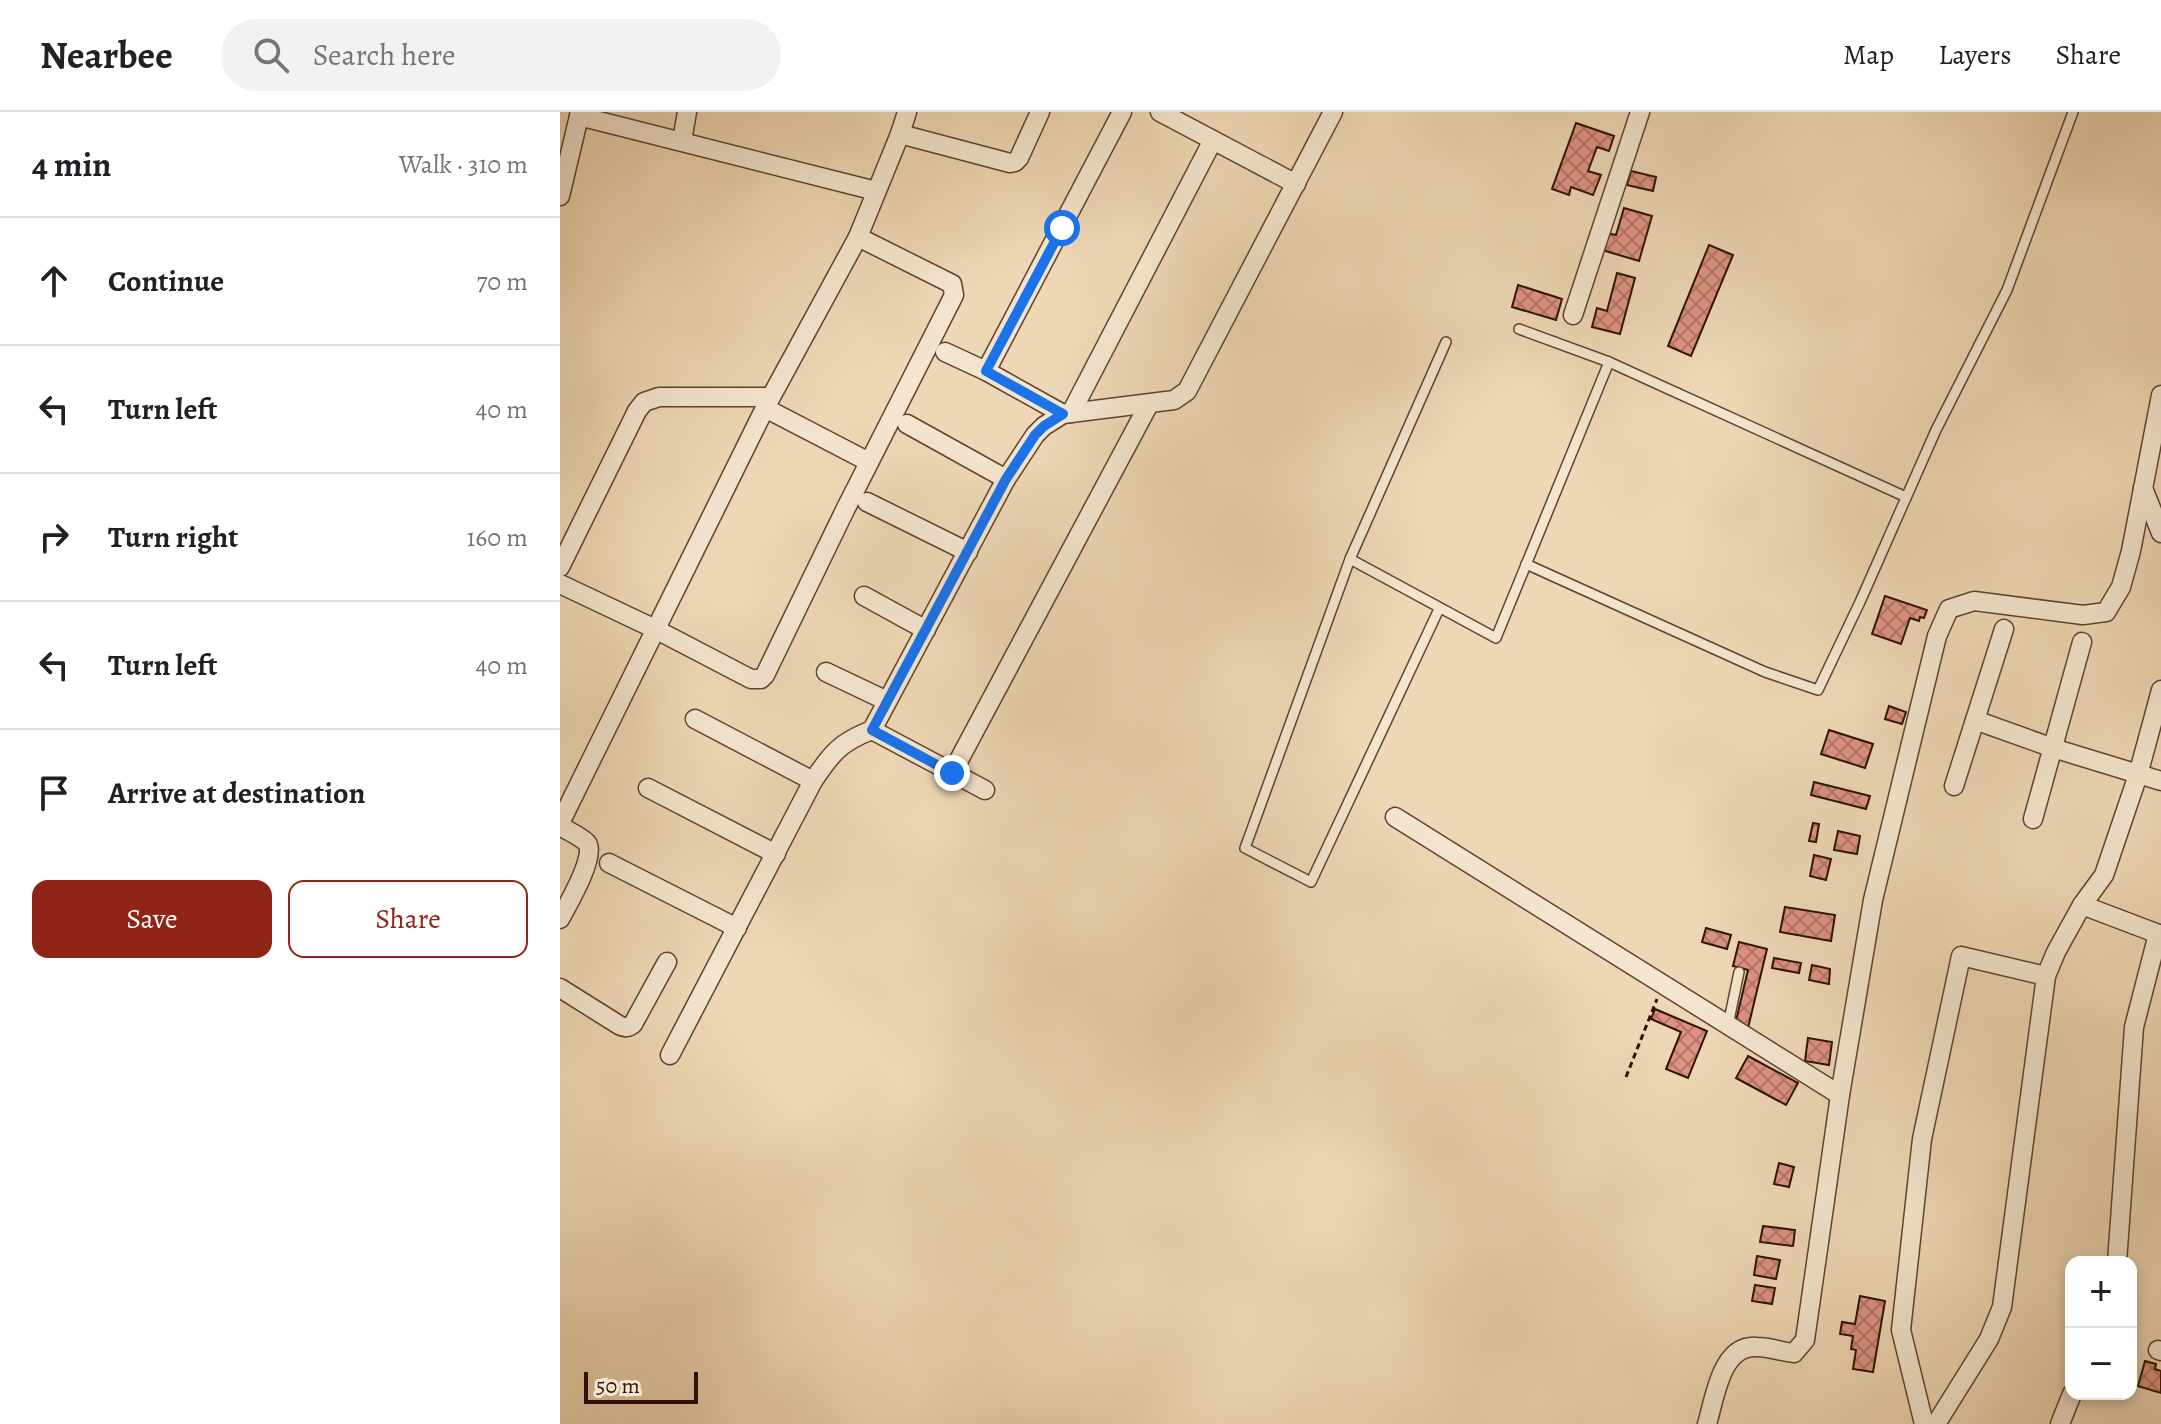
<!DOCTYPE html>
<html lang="en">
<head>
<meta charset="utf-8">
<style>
  :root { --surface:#fff; --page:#f2f2f2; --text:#202124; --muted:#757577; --line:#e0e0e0; --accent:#8f2418 }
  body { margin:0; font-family:Alegreya,serif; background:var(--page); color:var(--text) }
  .controls { position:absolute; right:24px; bottom:24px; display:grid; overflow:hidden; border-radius:16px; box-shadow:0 4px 12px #0003 }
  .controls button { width:72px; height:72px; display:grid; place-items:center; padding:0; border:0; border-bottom:2px solid var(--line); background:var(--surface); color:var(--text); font:40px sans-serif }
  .scale { position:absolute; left:24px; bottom:20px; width:114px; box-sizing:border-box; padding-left:8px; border:4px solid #2f1204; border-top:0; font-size:22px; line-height:28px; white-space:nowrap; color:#2f1204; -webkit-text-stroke:6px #f4e5ce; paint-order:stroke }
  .stop { position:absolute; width:24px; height:24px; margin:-18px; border:6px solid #1a73e8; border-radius:50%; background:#fff }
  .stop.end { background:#1a73e8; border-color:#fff; box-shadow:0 2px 8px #0008 }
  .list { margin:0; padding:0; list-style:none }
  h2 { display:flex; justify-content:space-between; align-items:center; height:104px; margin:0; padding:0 32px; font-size:34px }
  h2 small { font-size:26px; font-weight:400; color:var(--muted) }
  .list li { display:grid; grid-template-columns:52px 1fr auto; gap:24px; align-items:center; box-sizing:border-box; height:128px; padding:0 32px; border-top:2px solid var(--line) }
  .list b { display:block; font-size:30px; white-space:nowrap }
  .list em { font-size:26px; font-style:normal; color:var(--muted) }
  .actions { display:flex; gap:16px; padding:24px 32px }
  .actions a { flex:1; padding:18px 0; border:2px solid var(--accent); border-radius:16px; text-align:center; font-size:28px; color:var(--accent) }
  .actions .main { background:var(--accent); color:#fff }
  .icon { flex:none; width:44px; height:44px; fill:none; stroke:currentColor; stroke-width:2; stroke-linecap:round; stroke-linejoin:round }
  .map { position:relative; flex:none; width:1601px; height:1312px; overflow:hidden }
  header { display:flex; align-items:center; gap:48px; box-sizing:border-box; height:112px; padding:0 40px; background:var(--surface); border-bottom:2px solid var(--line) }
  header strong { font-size:38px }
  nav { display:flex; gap:44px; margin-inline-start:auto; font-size:28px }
  .search { width:560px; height:72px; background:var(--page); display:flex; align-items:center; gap:20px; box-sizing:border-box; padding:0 28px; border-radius:44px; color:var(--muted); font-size:30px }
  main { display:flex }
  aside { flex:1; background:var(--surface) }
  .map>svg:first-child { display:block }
  .building { fill:url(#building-cross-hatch); stroke:#2f1204; stroke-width:2 }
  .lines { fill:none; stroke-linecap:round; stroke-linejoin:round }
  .lane-casing { stroke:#5f4330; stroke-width:12 }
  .street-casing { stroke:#5f4330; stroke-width:21 }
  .path { stroke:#2f1204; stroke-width:3; stroke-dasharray:6 4; stroke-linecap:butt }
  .lane { stroke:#f4e5ce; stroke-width:9 }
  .street { stroke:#f4e5ce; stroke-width:18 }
  .route { stroke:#1a73e8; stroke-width:10 }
</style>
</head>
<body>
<header>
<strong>Nearbee</strong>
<div class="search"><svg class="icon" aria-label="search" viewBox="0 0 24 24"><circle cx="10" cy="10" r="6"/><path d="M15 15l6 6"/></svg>Search here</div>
<nav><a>Map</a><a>Layers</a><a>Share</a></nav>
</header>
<main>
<aside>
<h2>4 min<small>Walk · 310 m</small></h2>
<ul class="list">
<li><svg class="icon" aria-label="ahead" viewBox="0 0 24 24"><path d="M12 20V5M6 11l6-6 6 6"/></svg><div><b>Continue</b></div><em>70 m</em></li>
<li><svg class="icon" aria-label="left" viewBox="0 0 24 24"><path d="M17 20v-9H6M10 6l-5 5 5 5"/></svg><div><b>Turn left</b></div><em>40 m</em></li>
<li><svg class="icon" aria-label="right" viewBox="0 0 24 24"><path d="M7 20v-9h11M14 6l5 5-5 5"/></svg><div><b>Turn right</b></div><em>160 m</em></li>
<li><svg class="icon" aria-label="left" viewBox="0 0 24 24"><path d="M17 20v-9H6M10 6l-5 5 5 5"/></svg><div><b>Turn left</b></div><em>40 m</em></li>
<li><svg class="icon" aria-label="arrive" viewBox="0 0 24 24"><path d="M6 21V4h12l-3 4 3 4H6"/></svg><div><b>Arrive at destination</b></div></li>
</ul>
<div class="actions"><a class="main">Save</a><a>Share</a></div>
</aside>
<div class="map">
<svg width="1601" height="1312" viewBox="0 0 1601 1312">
  <defs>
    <pattern id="building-cross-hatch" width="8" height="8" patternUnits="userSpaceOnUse" patternTransform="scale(2)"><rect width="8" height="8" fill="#dd9282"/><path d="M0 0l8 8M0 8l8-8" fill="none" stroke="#b47668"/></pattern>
  </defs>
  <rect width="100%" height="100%" fill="#eed7b4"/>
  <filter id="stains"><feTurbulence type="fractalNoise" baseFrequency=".0025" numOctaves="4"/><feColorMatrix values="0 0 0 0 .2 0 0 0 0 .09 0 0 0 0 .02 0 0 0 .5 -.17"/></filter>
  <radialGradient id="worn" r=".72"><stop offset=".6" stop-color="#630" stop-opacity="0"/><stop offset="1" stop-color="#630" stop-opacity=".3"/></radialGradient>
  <g class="building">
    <polygon points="1016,11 1054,24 1049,39 1037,35 1028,59 1041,63 1033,83 1011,75 1009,83 992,77"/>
    <polygon points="1071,59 1096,65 1093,79 1067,73"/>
    <polygon points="1064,96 1092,104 1079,149 1042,138 1047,121 1056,123"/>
    <polygon points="1149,133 1173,143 1131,244 1108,234"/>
    <polygon points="1057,161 1075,166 1060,222 1032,215 1037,196 1047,199"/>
    <polygon points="958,173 1002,187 996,208 952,195"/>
    <polygon points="1325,484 1367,498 1364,506 1360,505 1359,509 1350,506 1341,532 1312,522"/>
    <polygon points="1329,594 1346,600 1342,612 1325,607"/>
    <polygon points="1269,618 1313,632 1305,656 1261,642"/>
    <polygon points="1254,670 1310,684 1306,697 1251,683"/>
    <polygon points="1253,711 1259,712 1256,730 1249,729"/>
    <polygon points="1278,719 1300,724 1297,742 1274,738"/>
    <polygon points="1254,743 1271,747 1266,768 1250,764"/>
    <polygon points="1225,795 1275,803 1271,829 1220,820"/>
    <polygon points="1146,816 1171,823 1167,837 1142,830"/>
    <polygon points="1179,830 1207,837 1188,916 1175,913 1188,858 1173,854"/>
    <polygon points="1214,846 1241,851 1239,861 1212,856"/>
    <polygon points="1252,853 1270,857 1269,872 1249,868"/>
    <polygon points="1095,897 1147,919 1128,966 1106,957 1121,920 1091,907"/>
    <polygon points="1248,926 1272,930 1269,953 1245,949"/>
    <polygon points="1188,944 1238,971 1226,993 1176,966"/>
    <polygon points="1219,1051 1234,1055 1229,1075 1214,1072"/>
    <polygon points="1203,1114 1235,1118 1233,1134 1200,1130"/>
    <polygon points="1197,1144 1220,1148 1216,1167 1194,1163"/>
    <polygon points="1195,1173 1215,1176 1212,1192 1192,1189"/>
    <polygon points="1300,1184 1325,1189 1313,1260 1293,1257 1296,1238 1291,1237 1293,1224 1280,1222 1282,1210 1295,1212"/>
    <polygon points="1585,1249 1596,1252 1595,1257 1601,1259 1601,1281 1578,1274"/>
  </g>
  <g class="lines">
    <defs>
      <g id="lane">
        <polyline points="959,217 1049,250 1346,385"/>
        <polyline points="790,447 936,526 1049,250"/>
        <polyline points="966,452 1205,560 1258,578 1300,490 1376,318 1447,178 1513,0"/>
        <polyline points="879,497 751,770 685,736 790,447 886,230"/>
        <polyline points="1168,913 1179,860"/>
      </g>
      <g id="street">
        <polyline points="600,0 736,72"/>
        <polyline points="19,4 316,79"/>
        <polyline points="340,22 450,51 455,50 459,46 480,0"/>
        <polyline points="122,29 127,0"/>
        <polyline points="0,84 20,0"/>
        <polyline points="1013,203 1080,0"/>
        <polyline points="385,240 426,259 503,302"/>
        <polyline points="426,259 562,0"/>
        <polyline points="205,296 309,350"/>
        <polyline points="511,301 653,28"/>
        <polyline points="347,312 446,367"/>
        <polyline points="1583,376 1601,421"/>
        <polyline points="307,390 408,440"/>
        <polyline points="0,455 77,299 84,290 99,285 210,285"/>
        <polyline points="0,472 95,517 191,567 201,567 205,563 285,398 394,183 392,172 298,125"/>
        <polyline points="304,484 366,518"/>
        <polyline points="266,560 327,589"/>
        <polyline points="135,607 253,669"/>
        <polyline points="1415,608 1493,636 1601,669"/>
        <polyline points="312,618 425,678"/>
        <polyline points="392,661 589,292"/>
        <polyline points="1394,674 1444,517"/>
        <polyline points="88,676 216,742"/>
        <polyline points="835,705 1280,983"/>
        <polyline points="1473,707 1522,530"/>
        <polyline points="0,711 205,296 298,125 340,22 347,0"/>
        <path d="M 0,714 C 8,719 20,724 27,731 C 37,743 7,794 0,807"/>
        <polyline points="49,751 177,816"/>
        <polyline points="1522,793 1601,823"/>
        <path d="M 0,876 L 59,913 C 65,916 68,916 73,912 L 107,850"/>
        <path d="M 110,943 L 253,669 C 271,642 280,630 312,618 L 446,367 L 475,323 L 484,314 L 503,302 L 614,288 L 627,279 L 773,0"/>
        <polyline points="1557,1150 1574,915 1598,822"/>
        <polyline points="1598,1238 1601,1239"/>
        <path d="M 1147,1312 C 1155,1286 1161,1232 1197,1235 C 1210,1235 1222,1240 1234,1241 L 1245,1228 L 1280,983 L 1313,788 L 1377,524 L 1389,497 L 1414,489 L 1523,503 L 1546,500 L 1561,475 L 1571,439 L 1601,283"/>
        <polyline points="1364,1312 1341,1218 1362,1027 1401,844 1486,864"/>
        <polyline points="1376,1312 1429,1227 1442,1195 1486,864 1496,840 1522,793 1544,763 1578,663 1601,578"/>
        <polyline points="1500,1312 1512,1282"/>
      </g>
    </defs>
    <use href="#lane" class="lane-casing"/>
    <use href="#street" class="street-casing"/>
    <polyline class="path" points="1066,965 1097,887"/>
    <use href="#lane" class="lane"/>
    <use href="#street" class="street"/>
  </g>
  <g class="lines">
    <polyline class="route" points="392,661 312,618 446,367 475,323 484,314 503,302 426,259 502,116"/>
  </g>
  <rect width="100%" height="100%" filter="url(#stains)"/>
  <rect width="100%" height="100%" fill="url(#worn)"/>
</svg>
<div class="controls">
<button>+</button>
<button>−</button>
</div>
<div class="scale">50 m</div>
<div class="stop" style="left:502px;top:116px"></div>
<div class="stop end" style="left:392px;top:661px"></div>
</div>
</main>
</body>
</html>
